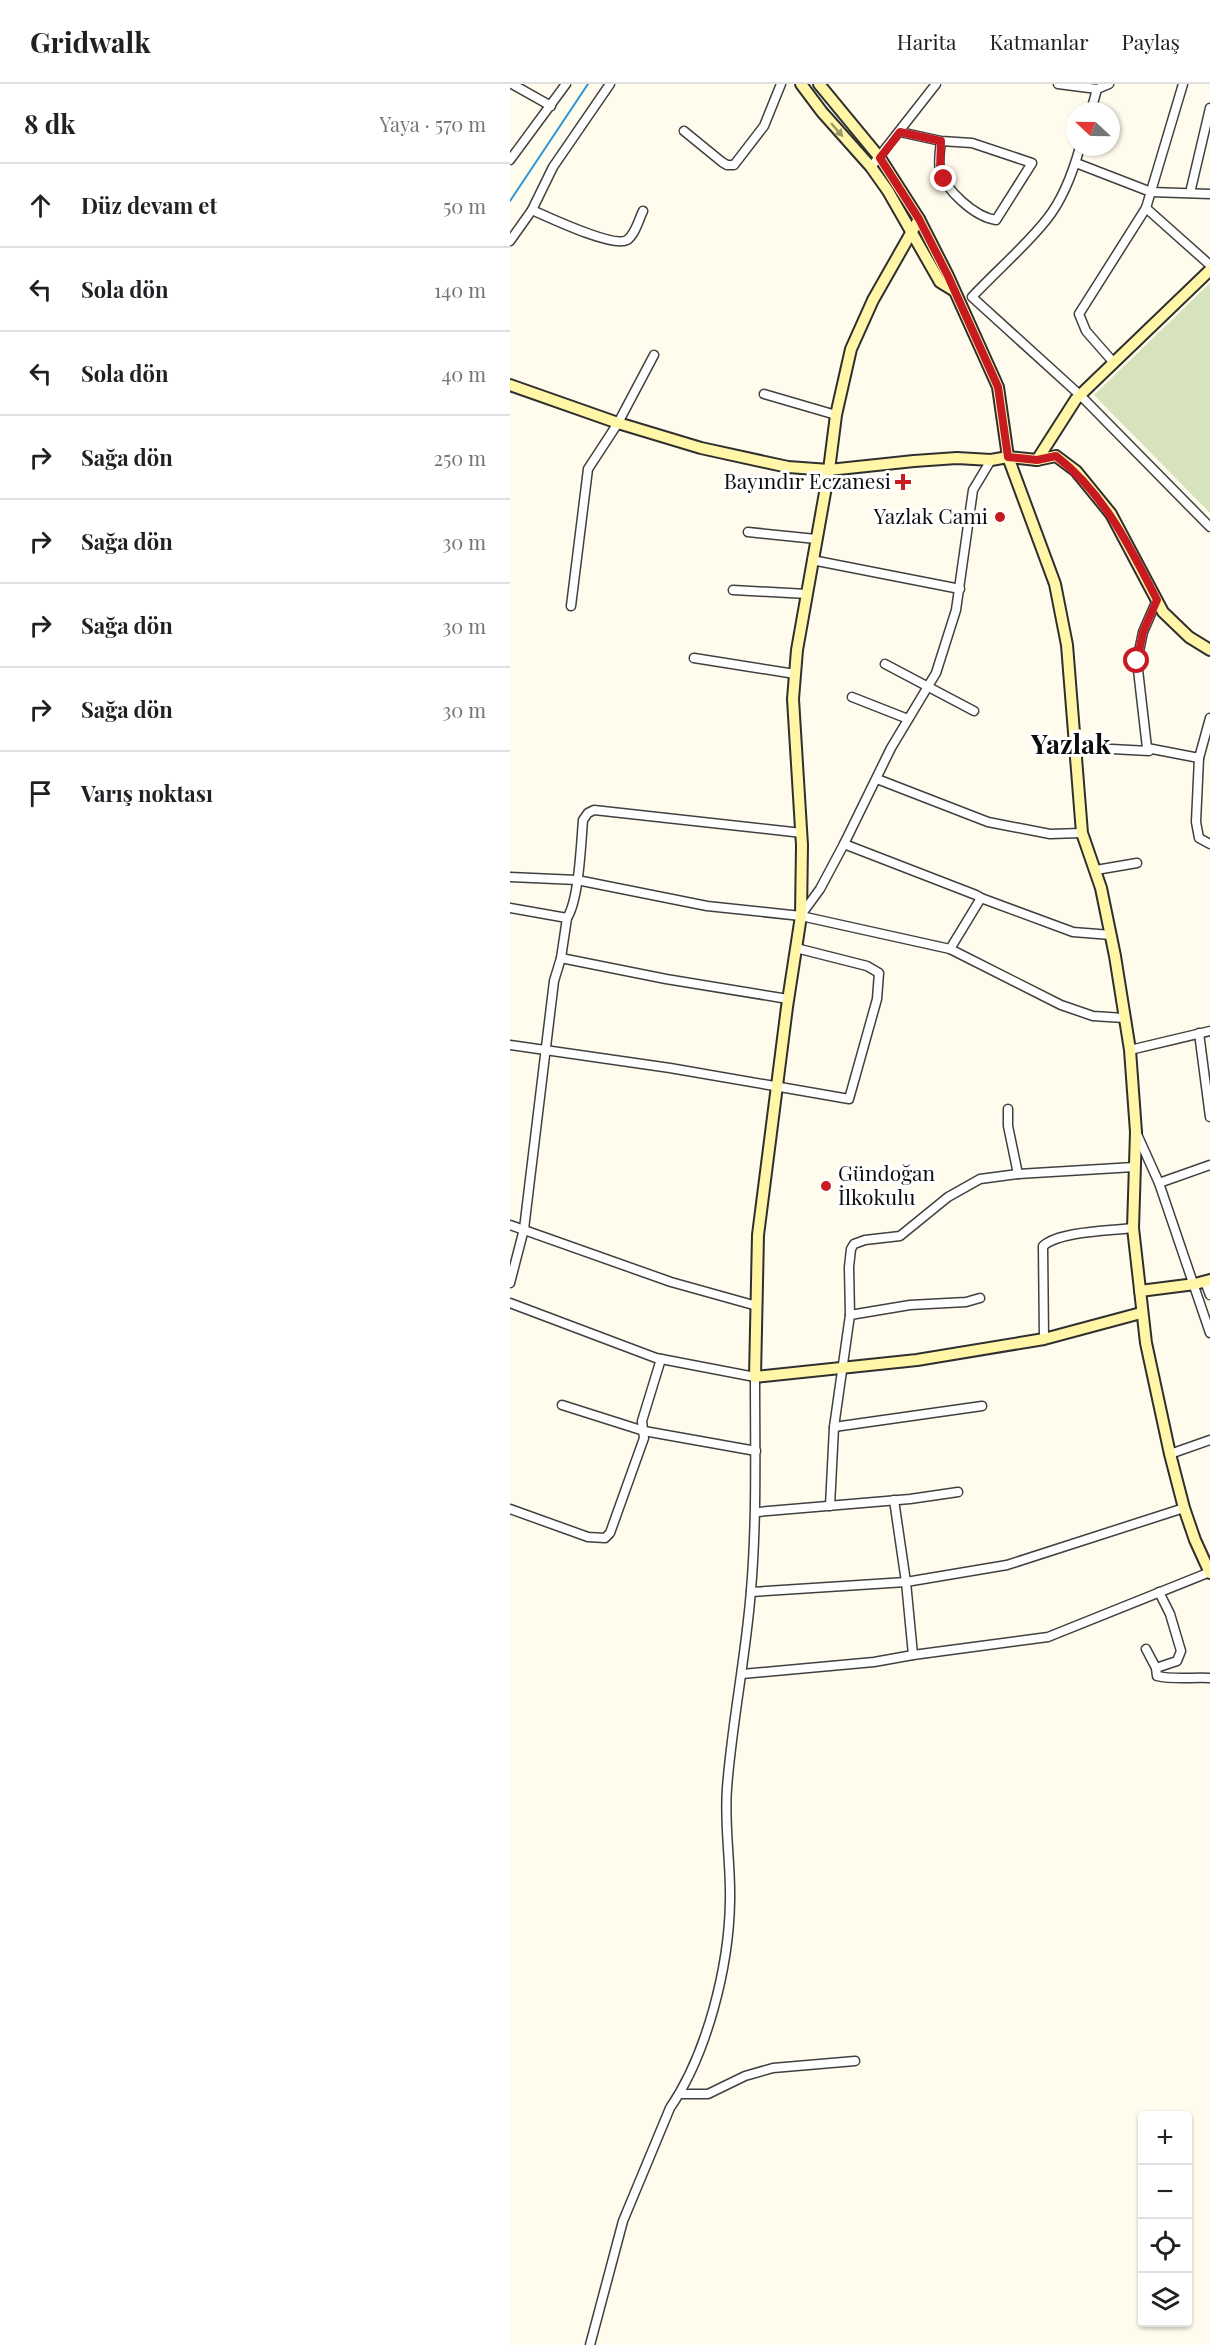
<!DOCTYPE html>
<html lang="tr">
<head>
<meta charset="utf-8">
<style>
  :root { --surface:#fff; --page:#f2f2f2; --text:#202124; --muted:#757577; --line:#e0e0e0 }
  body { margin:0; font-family:"Playfair Display",serif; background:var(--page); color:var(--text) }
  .controls { position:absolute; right:18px; bottom:18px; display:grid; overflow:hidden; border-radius:6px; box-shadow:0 2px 4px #0004 }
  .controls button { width:54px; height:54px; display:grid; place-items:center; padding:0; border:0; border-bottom:2px solid var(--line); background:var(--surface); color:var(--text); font:30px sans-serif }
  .compass { position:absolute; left:556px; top:18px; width:54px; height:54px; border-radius:50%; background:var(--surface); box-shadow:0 2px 4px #0004; rotate:292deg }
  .stop { position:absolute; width:18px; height:18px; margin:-14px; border:4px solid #c81a21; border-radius:50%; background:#fff }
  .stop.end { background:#c81a21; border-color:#fff; box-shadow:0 2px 6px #0008 }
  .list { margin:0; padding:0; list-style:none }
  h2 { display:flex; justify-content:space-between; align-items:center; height:78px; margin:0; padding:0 24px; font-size:26px }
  h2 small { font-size:20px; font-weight:400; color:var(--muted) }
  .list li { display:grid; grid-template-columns:39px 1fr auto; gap:18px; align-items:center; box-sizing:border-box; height:84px; padding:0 24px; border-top:2px solid var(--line) }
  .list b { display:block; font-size:22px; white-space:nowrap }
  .list em { font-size:20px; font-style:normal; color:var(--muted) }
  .icon { flex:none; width:33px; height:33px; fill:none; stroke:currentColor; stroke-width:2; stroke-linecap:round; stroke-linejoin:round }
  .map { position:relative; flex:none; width:700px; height:2261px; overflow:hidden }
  header { display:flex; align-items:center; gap:36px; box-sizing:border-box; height:84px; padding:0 30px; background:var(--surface); border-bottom:2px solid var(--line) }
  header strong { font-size:28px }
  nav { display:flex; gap:33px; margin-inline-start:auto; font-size:21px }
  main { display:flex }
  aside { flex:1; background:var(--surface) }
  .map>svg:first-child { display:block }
  .cemetery { fill:#d6e3bc }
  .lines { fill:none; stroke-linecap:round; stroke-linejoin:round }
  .stream { stroke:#2f92d8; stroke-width:2 }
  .street-casing { stroke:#404040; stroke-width:11 }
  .secondary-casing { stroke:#2f2f2f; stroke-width:14 }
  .street { stroke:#fff; stroke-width:8 }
  .secondary { stroke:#fff6a8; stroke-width:10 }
  .oneway { fill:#9e996a }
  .route { stroke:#c81a21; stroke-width:8 }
  .poi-dot { fill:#c81a21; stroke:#fff; stroke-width:2 }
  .labels { text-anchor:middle; stroke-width:6; stroke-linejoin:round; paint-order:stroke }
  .poi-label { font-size:21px; fill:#0d0d0d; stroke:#fff; text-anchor:end }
  .district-label { font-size:27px; font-weight:bold; fill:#0d0d0d; stroke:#fff }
</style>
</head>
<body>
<header>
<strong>Gridwalk</strong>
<nav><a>Harita</a><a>Katmanlar</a><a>Paylaş</a></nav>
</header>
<main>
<aside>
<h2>8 dk<small>Yaya · 570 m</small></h2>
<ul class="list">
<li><svg class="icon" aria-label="ahead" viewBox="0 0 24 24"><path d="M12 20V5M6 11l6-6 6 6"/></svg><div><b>Düz devam et</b></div><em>50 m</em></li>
<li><svg class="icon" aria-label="left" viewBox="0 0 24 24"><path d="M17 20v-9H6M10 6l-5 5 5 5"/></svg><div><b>Sola dön</b></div><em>140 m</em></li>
<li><svg class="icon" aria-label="left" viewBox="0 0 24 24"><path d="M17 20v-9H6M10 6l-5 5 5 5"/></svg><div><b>Sola dön</b></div><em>40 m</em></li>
<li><svg class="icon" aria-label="right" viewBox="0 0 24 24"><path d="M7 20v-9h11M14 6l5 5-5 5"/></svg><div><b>Sağa dön</b></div><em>250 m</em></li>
<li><svg class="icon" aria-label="right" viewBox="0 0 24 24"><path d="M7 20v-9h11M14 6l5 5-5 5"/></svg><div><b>Sağa dön</b></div><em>30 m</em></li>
<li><svg class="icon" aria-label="right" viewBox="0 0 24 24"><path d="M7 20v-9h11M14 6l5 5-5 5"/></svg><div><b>Sağa dön</b></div><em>30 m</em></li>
<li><svg class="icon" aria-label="right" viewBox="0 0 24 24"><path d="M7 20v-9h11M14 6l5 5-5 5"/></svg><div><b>Sağa dön</b></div><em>30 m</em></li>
<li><svg class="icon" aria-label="arrive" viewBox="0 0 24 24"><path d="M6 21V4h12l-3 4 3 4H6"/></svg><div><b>Varış noktası</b></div></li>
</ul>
</aside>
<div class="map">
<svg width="700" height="2261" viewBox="0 0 700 2261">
  <rect width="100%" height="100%" fill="#fffced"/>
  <polygon class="cemetery" points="700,199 700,429 584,311"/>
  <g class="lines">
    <polyline class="stream" points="0,117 78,0"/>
    <defs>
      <g id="street">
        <polyline points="2,0 41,22"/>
        <polyline points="548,0 587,5 599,0"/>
        <polyline points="581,27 587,5"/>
        <polyline points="174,47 212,78 217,81 224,81 254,42 271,0"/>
        <path d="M 390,48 L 431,57 L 462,59 L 522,79 L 486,136 C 465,133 435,106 430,86 C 428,77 430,66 431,57"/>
        <path d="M 570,63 C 563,88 553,115 537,135 C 515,163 486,187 462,213 L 571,312 L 700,443"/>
        <polyline points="0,76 56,0"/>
        <polyline points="566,79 641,108 700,110"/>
        <polyline points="361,83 426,0"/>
        <polyline points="680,109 700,24"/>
        <polyline points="636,124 700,181"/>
        <polyline points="22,126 43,83 100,0"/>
        <path d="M 0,157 L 22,126 C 38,133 103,164 117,156 C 125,151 129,135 133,127"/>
        <polyline points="604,279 576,247 569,230 636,124 673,0"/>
        <polyline points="254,310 326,331"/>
        <polyline points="238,448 306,455"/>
        <polyline points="302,476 450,505"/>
        <polyline points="223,506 297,510"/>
        <polyline points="61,522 78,385 108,339 144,271"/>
        <polyline points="184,574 285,590"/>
        <polyline points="375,580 464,627"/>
        <polyline points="342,613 398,635"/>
        <polyline points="700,634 689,674 686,738 689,754 700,760"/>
        <polyline points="564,663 639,667 637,664 689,674"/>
        <polyline points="637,664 627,577 633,548 647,516"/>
        <polyline points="367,695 478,738 540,750 572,749"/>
        <polyline points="334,760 466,811 471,814 563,848 601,851"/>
        <polyline points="586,786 627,779"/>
        <polyline points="0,793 67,796 197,822 291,832 440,865 551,921 583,932 614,934"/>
        <polyline points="0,824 57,834"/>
        <polyline points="291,831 310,805 334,760 381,664 426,589 446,526 463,406 481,376"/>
        <polyline points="440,865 471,814"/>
        <polyline points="51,874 156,895 278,915"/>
        <polyline points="689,949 700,1033"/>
        <polyline points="0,961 160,984 339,1015 367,915 369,889 357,882 286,864"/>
        <polyline points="620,966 700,947"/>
        <polyline points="498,1025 498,1042 508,1090"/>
        <polyline points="626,1048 649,1099 700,1249"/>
        <polyline points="649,1099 700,1081"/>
        <polyline points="0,1141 161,1198 247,1222"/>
        <polyline points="695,1198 700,1211"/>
        <path d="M 0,1199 L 14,1145 L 44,897 L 51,874 L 57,834 C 69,816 71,760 73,736 L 78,729 L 84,726 L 292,749"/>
        <path d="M 0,1219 L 146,1274 L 245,1293 C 245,1364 247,1435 241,1506 C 236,1572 222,1638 217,1704 C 214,1741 221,1780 220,1817 C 219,1883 197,1970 160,2024 L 113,2137 L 80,2261"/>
        <polyline points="340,1231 400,1221 456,1218 470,1214"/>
        <path d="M 534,1255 L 533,1162 C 550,1147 600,1147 623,1144"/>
        <polyline points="52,1321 134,1347 246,1367"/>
        <polyline points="324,1343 472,1322"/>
        <polyline points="660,1370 700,1356"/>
        <polyline points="384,1416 396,1498 403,1571"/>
        <polyline points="320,1422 324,1343 340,1231 339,1183 341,1165 344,1160 355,1156 390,1152 438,1113 470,1095 508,1090 624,1083"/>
        <polyline points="0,1425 78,1453 95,1454 100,1449 134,1354 132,1337 151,1275"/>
        <polyline points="247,1428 400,1415 448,1408"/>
        <polyline points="241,1508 396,1498 497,1481 674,1424"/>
        <path d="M 636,1565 L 646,1584 L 647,1592 C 664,1596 682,1593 700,1594"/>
        <polyline points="646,1584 667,1577 671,1567 660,1530 649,1508"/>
        <polyline points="232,1590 364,1578 403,1571 538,1553 700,1488"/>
        <polyline points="170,2010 198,2010 235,1992 263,1984 345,1977"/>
      </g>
      <g id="secondary">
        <polyline points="291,0 312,28 361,83 378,107 430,198 443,206"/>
        <polyline points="309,0 370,74 409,135 438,192 488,303 498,373 545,500 557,561 572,749 591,804 605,872 620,966 626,1048 623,1144 636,1259 660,1370 674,1424 685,1456 700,1489"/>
        <polyline points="409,135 363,216 341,265 326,331 319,386 287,566 283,615 292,761 291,832 277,923 248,1151 245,1293 407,1276 534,1255 631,1229"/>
        <polyline points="0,301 108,339 191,364 278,383 319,386 404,377 447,374 481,376 498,373 527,376 546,372 566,387 601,430 653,528 679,553 700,566"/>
        <polyline points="527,376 566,315 700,186"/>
        <polyline points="630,1207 685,1200 700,1196"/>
      </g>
    </defs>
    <use href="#street" class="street-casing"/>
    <use href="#secondary" class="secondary-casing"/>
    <use href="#street" class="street"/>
    <use href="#secondary" class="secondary"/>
  </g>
  <defs><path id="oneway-solid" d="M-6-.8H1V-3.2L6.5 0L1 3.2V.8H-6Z" transform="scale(1.5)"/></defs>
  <use class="oneway" href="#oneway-solid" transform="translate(327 46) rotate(49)"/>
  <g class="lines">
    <path class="route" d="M 434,95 L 430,85 L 431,57 L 390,48 L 370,74 L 409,135 L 438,192 L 488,303 L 498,373 L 527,376 L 546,372 C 594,409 620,463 647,516 L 633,548 L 627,577"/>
  </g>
  <g class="poi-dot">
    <path d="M390 389h6v6h6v6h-6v6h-6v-6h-6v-6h6z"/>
    <circle cx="490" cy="433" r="6"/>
    <circle cx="316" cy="1102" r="6"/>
  </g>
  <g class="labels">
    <g class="poi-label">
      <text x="381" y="405">Bayındır Eczanesi</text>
      <text x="478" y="440">Yazlak Cami</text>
      <text x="328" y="1097" text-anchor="start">Gündoğan<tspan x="328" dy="24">İlkokulu</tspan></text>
    </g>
    <g class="district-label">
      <text x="561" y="670">Yazlak</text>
    </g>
  </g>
</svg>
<div class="controls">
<button>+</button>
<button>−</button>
<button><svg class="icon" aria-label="locate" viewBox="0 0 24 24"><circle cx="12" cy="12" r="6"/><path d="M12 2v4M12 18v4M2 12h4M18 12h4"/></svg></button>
<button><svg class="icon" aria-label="layers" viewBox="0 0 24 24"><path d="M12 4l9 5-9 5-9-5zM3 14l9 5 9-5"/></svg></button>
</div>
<svg class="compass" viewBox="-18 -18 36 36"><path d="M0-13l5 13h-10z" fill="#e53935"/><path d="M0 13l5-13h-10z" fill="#757577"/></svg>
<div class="stop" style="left:627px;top:577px"></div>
<div class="stop end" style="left:434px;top:95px"></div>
</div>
</main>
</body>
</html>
